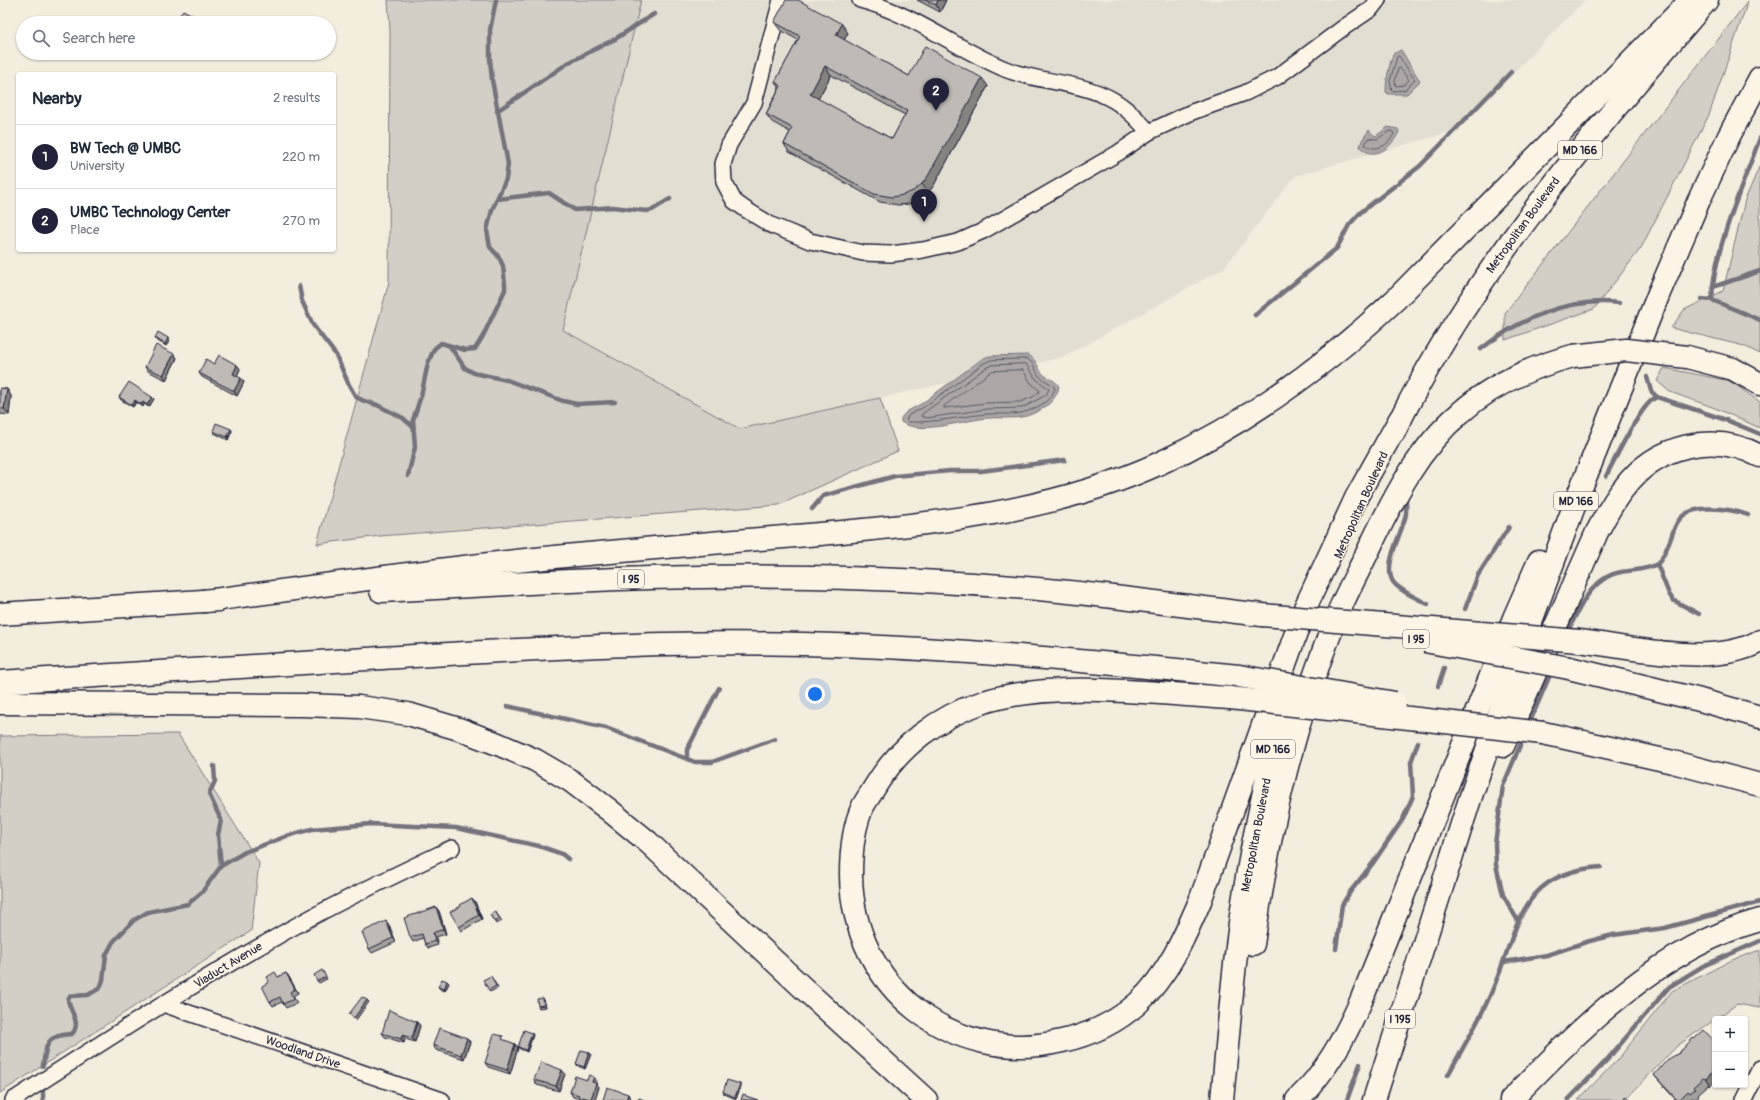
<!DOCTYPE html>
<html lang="en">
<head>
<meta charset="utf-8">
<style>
  :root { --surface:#fff; --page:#f6f6f7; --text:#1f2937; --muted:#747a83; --line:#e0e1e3; --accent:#22223b }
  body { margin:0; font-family:Pangolin,sans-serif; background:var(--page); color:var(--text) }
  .controls { position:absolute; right:12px; bottom:12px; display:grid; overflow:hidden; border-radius:4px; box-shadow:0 1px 3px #0004 }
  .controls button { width:36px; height:36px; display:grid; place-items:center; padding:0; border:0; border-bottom:1px solid var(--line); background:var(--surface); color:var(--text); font:20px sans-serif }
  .you { position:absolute; left:815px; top:694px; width:14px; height:14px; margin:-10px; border:3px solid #fff; border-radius:50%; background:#1a73e8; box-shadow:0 0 0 6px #1a73e833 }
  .badge { display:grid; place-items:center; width:26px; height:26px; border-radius:50%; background:var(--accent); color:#fff; font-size:13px; font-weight:700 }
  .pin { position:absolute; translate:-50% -33px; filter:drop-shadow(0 1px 2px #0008) }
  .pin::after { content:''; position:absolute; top:21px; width:14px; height:12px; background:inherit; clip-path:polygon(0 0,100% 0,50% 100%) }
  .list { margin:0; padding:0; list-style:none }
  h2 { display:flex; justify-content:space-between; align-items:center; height:52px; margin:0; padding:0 16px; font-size:17px }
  h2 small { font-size:13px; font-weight:400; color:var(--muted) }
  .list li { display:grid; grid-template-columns:26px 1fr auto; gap:12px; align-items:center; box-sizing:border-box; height:64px; padding:0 16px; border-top:1px solid var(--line) }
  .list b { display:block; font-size:15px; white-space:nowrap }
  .list p { margin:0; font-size:13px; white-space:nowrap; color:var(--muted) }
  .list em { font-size:13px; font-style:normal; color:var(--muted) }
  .icon { flex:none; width:22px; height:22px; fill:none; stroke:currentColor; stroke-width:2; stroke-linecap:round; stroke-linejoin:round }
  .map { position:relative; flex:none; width:1760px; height:1100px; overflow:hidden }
  .search { position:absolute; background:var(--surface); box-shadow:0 1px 3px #0004; left:16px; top:16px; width:320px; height:44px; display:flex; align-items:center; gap:10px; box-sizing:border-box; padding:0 14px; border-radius:22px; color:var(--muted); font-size:15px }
  .panel { position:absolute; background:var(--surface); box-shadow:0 1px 3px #0004; left:16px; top:72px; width:320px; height:180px; border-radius:4px }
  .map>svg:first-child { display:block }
  .built { fill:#e3ded2 }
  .green { fill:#d4cfc6; stroke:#7b7880 }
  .water { fill:#aca7a6; stroke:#75727b }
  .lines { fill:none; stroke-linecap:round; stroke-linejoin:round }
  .shore { stroke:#595766; stroke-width:1 }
  .stream { stroke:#75727b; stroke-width:4.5 }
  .minor-casing { stroke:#22223b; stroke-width:18 }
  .highway-casing { stroke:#22223b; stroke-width:25 }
  .minor { stroke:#fcf5e5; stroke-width:15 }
  .highway { stroke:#fcf5e5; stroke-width:22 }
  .highway-bridge-casing { stroke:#22223b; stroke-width:25; stroke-linecap:butt }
  .highway-bridge { stroke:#fcf5e5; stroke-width:22 }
  .wall { fill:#a4a09d; stroke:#22223b; fill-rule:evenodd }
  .shaded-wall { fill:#86827f; stroke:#22223b }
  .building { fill:#bfbab6; stroke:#22223b; fill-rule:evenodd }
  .labels { text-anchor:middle; stroke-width:3; stroke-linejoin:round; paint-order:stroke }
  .shield { fill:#fcf5e5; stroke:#63616e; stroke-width:1 }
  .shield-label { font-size:11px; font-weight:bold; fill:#22223b }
  .street-label { font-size:12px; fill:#22223b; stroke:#fcf5e5 }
</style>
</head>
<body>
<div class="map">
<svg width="1760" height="1100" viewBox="0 0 1760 1100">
  <rect width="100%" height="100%" fill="#f3edde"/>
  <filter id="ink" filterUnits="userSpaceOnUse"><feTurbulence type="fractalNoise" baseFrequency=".025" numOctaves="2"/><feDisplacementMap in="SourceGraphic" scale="8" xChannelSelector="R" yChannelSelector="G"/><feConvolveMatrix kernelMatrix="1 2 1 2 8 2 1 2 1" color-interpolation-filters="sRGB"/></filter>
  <g filter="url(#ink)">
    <polygon class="built" points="641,0 1585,0 1457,130 1295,176 1224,268 1064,357 740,429 563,330"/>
    <g class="green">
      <polygon points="388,0 641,0 563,330 740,429 880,398 898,451 779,505 380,536 317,544 389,282 390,31"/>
      <polygon points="1748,1 1709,115 1641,248 1594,309 1505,340 1505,313"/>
      <polygon points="1760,165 1760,354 1744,346 1671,328 1684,310 1723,291 1745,200"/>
      <polygon points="1664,368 1730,381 1760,402 1760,428 1715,408 1670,392 1657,381"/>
      <polygon points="178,734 259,863 251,931 0,1093 0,736"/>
      <polygon points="1760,950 1760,1008 1737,1004 1677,1046 1625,1100 1578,1100 1619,1058 1672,991 1732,960"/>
    </g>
    <g class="water">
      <path d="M 1401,50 L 1420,81 L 1407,94 L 1388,94 L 1386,92 C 1386,78 1389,67 1393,54 Z"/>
      <path d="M 1388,127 L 1398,129 L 1399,132 C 1392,147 1375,162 1360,147 L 1362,140 L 1369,130 L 1372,134 L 1376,136 Z"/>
      <path d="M 1028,355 C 1036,359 1037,366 1042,373 C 1047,379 1056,379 1059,387 C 1056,401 1044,409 1032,414 C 1019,420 1003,417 989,418 C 966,419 921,436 901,422 L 901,418 L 906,412 L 921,404 L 982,359 L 989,356 Z"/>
    </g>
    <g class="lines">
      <g class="shore">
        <polygon points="1399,56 1415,80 1405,90 1392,91 1390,81 1397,57"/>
        <polygon points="1400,68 1409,80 1404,85 1396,86 1395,81 1398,69"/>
        <path d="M 1390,131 L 1393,132 L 1394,134 C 1388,146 1377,152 1365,145 L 1368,138 L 1377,139 Z"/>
        <path d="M 1028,359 C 1034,363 1035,370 1039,376 C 1043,381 1051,382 1055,388 C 1052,400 1039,407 1028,411 C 1015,416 1001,413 988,414 C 961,416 936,423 908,422 L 906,420 L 909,415 L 924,407 L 984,363 L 991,360 Z"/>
        <polygon points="1026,364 1036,379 1049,389 1046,395 1022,408 987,409 927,418 921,416 922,414 987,367 992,365"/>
        <polygon points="1023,370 1031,383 1040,391 1033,397 1020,402 986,403 944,408 944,406 992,371"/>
      </g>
      <g class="stream">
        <polyline points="497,111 568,63 615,39 654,14"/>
        <polyline points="497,199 549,193 575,210 613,207 646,211 652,210 670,199"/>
        <polyline points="299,286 302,301 313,325 336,355 349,385 356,397 364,401 377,405 403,418 413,427"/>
        <polyline points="1713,287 1760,271"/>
        <polyline points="1702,299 1712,300 1760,320"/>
        <path d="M 1712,300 C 1713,251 1743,184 1760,138"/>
        <polyline points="1255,315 1337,248 1349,225 1361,212 1420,166 1511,72"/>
        <polyline points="449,345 465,368 474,373 507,380 563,401 577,404 615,402"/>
        <path d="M 1481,349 C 1521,318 1569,297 1619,303"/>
        <polyline points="1647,377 1651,391 1657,397 1726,420 1760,434"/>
        <polyline points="408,476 415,447 413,420 421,396 428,363 434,349 441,343 465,350 475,349 483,336 505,290 505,284 503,266 499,257 490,247 487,230 492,210 506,179 508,164 492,80 490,59 490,30 496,0"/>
        <path d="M 1606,476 C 1615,460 1642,401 1657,397"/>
        <path d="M 1406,500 C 1406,506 1407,513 1405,518 C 1401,534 1384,564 1392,580 C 1397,590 1419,599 1428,604"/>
        <polyline points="812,509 823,496 895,476 950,471 981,471 1065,460"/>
        <polyline points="1657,564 1669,594 1673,600 1699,614"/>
        <polyline points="1465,609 1478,575 1509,527"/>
        <path d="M 1567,634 C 1578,609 1592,577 1621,572 C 1632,570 1648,570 1657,564 C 1663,560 1666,549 1669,543 C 1672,536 1674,526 1679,520 C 1691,502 1731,509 1748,515"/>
        <polyline points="1438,686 1444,668"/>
        <polyline points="507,706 606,728 695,762 712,762 775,739"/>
        <polyline points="1528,726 1552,670"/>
        <polyline points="687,758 687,750 719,688"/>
        <polyline points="214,766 215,781 209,794 221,820 218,835 221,866"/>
        <polyline points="1518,921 1503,895 1496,865 1495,844 1503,786 1524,736"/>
        <polyline points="1336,949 1342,905 1350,892 1373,863 1403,819 1413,796 1411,762 1418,742"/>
        <polyline points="1504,962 1547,955 1586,942 1613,935 1665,928 1760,902"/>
        <path d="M 43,1066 C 46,1043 47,1035 72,1034 C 82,1023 70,1012 68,1000 L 70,996 L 88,995 L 100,988 L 103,980 L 106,955 L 113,942 L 134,920 L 148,912 L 188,904 L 202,892 L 221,866 L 245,852 L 287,836 L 312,829 L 371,824 L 456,828 L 539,846 L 562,854 L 568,859"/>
        <path d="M 1448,1075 C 1463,1047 1480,1020 1492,991 C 1519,929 1518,872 1601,867"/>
        <polyline points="43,1089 43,1100"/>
        <polyline points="1347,1100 1360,1064"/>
        <polyline points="1568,1100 1606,1061 1669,987 1703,966 1760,941"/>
      </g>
      <defs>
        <g id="minor">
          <polyline points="781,0 754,103 729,145 723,164 724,182 734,201 745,209 771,225 810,241 863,253 891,254 923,250 958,242 983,231 1118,153 1149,132 1192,112 1245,93 1277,77 1343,28 1371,9 1378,0"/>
          <path d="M 860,0 C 912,13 955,48 1005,69 C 1039,83 1080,81 1113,100 C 1127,108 1138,120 1149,132"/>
          <polyline points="163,1004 442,1100"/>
          <path d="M 13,1100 C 98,1045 183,990 271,940 C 329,906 391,877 452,848"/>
          <polyline points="1744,1100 1760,1068"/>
        </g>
        <g id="highway">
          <polyline points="1687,357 1733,369 1760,384"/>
          <path d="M 1394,432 C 1473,271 1591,136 1707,0"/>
          <path d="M 381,591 C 524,583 668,574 811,577 C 894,579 977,583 1059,591 C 1127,598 1195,607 1262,615"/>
          <path d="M 204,601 C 336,584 467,564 599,553 C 673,546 746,540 820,534 C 935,524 1052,512 1158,464 C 1248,423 1325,366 1396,299 L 1691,0"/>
          <polyline points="0,614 219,600"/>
          <path d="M 1579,641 C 1630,647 1714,668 1760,641"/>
          <polyline points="1569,668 1700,700 1760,717"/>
          <path d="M 0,682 C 122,674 245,667 367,659 C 467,653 566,646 666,644 C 858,639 1048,657 1239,676"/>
          <path d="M 1230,698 C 1155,694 1052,679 981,703 C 938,717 900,746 876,785 C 872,792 867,799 863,806 C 853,827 851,852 851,875 C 852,987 953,1067 1062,1041 C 1089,1035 1117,1022 1138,1003 C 1168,975 1184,938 1200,901 L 1305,608 L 1357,496 L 1400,419"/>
          <polyline points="0,703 302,705 359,707 408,714 459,729 498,744 535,760 571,781 609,810 648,842 801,986 926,1100"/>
          <polyline points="1543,733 1673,762 1760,785"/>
          <path d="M 1503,746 L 1597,532 C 1605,517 1613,501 1624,488 C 1656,445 1713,431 1760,456"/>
          <path d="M 1253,944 C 1261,892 1269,839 1282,787 C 1295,732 1315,671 1336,618 C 1346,593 1360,569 1371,545 C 1394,497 1419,448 1460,413 C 1492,384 1531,367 1573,356"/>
          <path d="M 1222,1100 C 1229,1028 1234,954 1246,883 C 1256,821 1271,760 1285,699"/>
          <path d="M 1297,1100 C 1326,1072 1345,1037 1361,1001 L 1514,618 L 1539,561"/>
          <polyline points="1374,1100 1470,799 1530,624 1579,493 1659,293 1699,200 1729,136 1760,78"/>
          <path d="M 1511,1100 C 1582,1027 1659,948 1760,920"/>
        </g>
      </defs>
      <use href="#minor" class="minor-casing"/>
      <use href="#highway" class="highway-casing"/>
      <use href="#minor" class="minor"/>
      <use href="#highway" class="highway"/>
      <defs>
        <g id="highway-bridge">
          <polyline points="1573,356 1626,350 1687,357"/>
          <polyline points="1262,615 1579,641"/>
          <polyline points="1425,641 1569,668"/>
          <polyline points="1239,676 1395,703"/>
          <polyline points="1230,698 1543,733"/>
        </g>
      </defs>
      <use href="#highway-bridge" class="highway-bridge-casing"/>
      <use href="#highway-bridge" class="highway-bridge"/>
    </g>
    <g class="wall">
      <polygon points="917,0 946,0 940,12"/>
      <path d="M 774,22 L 848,33 L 844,40 L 909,76 L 988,86 L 934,185 L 928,193 L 919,200 L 909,204 L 898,205 L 880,202 L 789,152 L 784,144 L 790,132 L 772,122 L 766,114 L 779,88 L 775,82 L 798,40 L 780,30 ZM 831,75 L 905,115 L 892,139 L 818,99 Z"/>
      <polygon points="155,338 168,338 170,340 166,346 156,340"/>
      <polygon points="174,354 177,358 166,380 148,371 145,367"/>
      <polygon points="214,364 237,365 240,369 237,376 244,382 237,396 202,377 199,373"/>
      <polygon points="0,388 7,389 11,396 9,415 0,414"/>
      <polygon points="119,397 152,397 154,399 149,407 144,404 143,407 136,402 133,407 121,400"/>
      <polygon points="231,429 232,431 228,440 214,433 213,431"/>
      <polygon points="472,898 475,902 482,919 462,931 459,927 461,906"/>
      <polygon points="439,911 446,934 436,937 438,945 428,948 425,944 423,938 413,942 410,937"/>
      <polygon points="495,911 502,921 496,924 490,915"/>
      <polygon points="386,921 389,925 396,942 372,953 369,949"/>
      <polygon points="322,970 327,979 319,983 317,981"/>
      <polygon points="286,973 289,977 298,993 293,996 297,1003 286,1008 282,1002 273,1006 270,1002 278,977"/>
      <polygon points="492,978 498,988 490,992 489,990"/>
      <polygon points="449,983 445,991 440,989 438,987"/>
      <polygon points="544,1000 546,1007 539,1008 538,1006"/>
      <polygon points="417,1022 420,1026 415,1042 405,1039 404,1043 385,1037 382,1033"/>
      <polygon points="533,1035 527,1052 520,1049 518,1047"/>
      <polygon points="467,1038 470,1042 464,1059 436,1050 433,1045"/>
      <polygon points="1694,1039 1710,1086 1708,1085 1698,1094 1699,1095 1695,1100 1693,1098 1690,1100 1676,1100 1659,1081 1654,1075"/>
      <polygon points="506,1041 515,1044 518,1048 510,1074 488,1067 485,1063"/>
      <polygon points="589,1052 591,1054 585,1069 578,1066 576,1064"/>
      <polygon points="562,1070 565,1074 559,1091 537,1085 534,1080"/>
      <polygon points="587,1080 597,1081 596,1083 599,1087 595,1100 580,1100 579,1099 573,1097 570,1092"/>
      <polygon points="741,1086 736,1099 724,1094 723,1092"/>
    </g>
    <g class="shaded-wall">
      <polygon points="938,0 946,0 940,12 936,5"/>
      <polygon points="198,18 201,23 195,23"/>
      <polygon points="842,24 848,33 842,44 836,35"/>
      <polygon points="825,66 831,75 816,103 810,94"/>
      <polygon points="982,78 988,86 934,185 928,193 922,184"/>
      <polygon points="168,338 170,340 166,346 165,344"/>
      <polygon points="174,354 177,358 166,380 163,375"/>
      <polygon points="237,365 240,369 236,378 233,374"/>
      <polygon points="241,378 244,382 237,396 234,391"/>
      <polygon points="7,389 11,396 9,415 4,409"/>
      <polygon points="152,397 154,399 149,407 147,405"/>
      <polygon points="135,400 136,402 133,407 132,405"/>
      <polygon points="143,402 144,404 143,407 141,404"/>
      <polygon points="231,429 232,431 228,440 227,437"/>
      <polygon points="472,898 475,902 482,919 479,915"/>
      <polygon points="436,907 439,911 446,934 443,929"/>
      <polygon points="386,921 389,925 396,942 393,938"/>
      <polygon points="433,933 436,937 438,945 435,941"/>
      <polygon points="286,973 289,977 298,993 295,989"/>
      <polygon points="447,981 449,983 445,991 444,989"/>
      <polygon points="543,998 544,1000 546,1007 544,1005"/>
      <polygon points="367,1000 369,1002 356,1020 354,1018"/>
      <polygon points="417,1022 420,1026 415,1042 412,1038"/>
      <polygon points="532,1033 533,1035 527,1052 526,1050"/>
      <polygon points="402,1035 405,1039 404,1043 401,1039"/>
      <polygon points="467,1038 470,1042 464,1059 461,1055"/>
      <polygon points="515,1044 518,1048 510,1074 507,1070"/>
      <polygon points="589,1052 591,1054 585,1069 584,1067"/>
      <polygon points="562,1070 565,1074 559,1091 556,1086"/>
      <polygon points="1714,1070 1715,1071 1715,1080 1710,1086 1706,1079"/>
      <polygon points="594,1077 597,1081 596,1083 599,1087 595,1100 591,1100 592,1082"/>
      <polygon points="740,1084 741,1086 736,1099 735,1097"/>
      <polygon points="628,1094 631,1099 630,1100 626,1100"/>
    </g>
    <g class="building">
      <path d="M 786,0 L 798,0 L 842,24 L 836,35 L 909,76 L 925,46 L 982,78 L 928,176 L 922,184 L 913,191 L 903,195 L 892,197 L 874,194 L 784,144 L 792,128 L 766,114 L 781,86 L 775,82 L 800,36 L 774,22 ZM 825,66 L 907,111 L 892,139 L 810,94 Z"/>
      <polygon points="925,0 938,0 936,5"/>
      <polygon points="183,10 198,18 195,23 175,23"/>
      <polygon points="158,332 168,338 165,344 155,338"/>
      <polygon points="156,345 174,354 163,375 145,367"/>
      <polygon points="219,355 237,365 233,374 241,378 234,391 199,373 206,359 214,364"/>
      <polygon points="129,382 152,397 147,405 143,402 141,404 135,400 132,405 119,397"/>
      <polygon points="0,388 7,389 4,409 0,408"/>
      <polygon points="216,423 231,429 227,437 213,431"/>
      <polygon points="472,898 479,915 459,927 450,912 461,906 460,905"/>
      <polygon points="436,907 443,929 433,933 435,941 425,944 422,934 410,937 404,918"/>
      <polygon points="495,911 500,919 495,922 490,915"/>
      <polygon points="386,921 393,938 369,949 362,932"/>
      <polygon points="322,970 326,977 317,981 314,975"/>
      <polygon points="275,972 278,977 286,973 295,989 290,992 294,999 283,1004 280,997 270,1002 262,986 269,982 267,977"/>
      <polygon points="491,976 496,986 489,990 483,980"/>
      <polygon points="442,979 447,981 444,989 438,987"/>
      <polygon points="362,997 367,1000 354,1018 349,1014"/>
      <polygon points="543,998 544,1005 538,1006 537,999"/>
      <polygon points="389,1010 417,1022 412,1038 402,1035 401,1039 382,1033"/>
      <polygon points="439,1028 467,1038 461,1055 433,1045"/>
      <polygon points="524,1030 532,1033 526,1050 518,1047"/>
      <polygon points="1704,1030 1715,1042 1715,1071 1714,1070 1706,1079 1703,1078 1693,1087 1695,1089 1690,1093 1688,1091 1679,1100 1677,1100 1654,1075 1667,1060 1679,1053 1693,1038 1694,1039"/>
      <polygon points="494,1034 503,1036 502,1039 515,1044 507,1070 485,1063"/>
      <polygon points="581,1050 589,1052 584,1067 576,1064"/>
      <polygon points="541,1062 562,1070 556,1086 534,1080"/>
      <polygon points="589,1075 594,1077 592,1082 596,1083 591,1099 582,1097 581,1098 578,1097 579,1095 570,1092 575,1076 587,1080"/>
      <polygon points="727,1080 740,1084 735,1097 723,1092"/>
      <polygon points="607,1087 628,1094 626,1100 603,1100"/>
      <polygon points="743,1094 746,1095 746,1096 758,1100 741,1100"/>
      <polygon points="1625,1096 1632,1100 1623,1100"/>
      <polygon points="639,1098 644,1100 638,1100"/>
    </g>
  </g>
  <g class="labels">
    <g class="shield">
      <rect x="1558" y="141" width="44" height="18" rx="3"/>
      <rect x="1554" y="492" width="44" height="18" rx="3"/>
      <rect x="618" y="570" width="26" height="18" rx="3"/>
      <rect x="1403" y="630" width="26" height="18" rx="3"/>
      <rect x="1251" y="740" width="44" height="18" rx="3"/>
      <rect x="1385" y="1010" width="30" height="18" rx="3"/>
    </g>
    <g class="shield-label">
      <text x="1580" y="154">MD 166</text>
      <text x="1576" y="505">MD 166</text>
      <text x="631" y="583">I 95</text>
      <text x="1416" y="643">I 95</text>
      <text x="1273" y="753">MD 166</text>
      <text x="1400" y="1023">I 195</text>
    </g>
    <g class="street-label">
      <text transform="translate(1523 225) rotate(-54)" y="4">Metropolitan Boulevard</text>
      <text transform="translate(1361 505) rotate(-66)" y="4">Metropolitan Boulevard</text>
      <text transform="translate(1256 835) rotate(-79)" y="4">Metropolitan Boulevard</text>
      <text transform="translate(228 965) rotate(-31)" y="4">Viaduct Avenue</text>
      <text transform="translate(303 1052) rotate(19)" y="4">Woodland Drive</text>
    </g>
  </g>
</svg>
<div class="controls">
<button>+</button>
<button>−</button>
</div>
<div class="you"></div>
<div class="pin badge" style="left:924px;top:222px">1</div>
<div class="pin badge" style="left:936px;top:111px">2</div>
<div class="search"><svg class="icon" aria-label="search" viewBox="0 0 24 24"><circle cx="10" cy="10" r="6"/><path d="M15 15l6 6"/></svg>Search here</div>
<section class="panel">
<h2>Nearby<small>2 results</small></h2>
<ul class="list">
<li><span class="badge">1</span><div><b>BW Tech @ UMBC</b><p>University</p></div><em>220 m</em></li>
<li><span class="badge">2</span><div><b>UMBC Technology Center</b><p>Place</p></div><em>270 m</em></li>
</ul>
</section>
</div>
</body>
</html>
